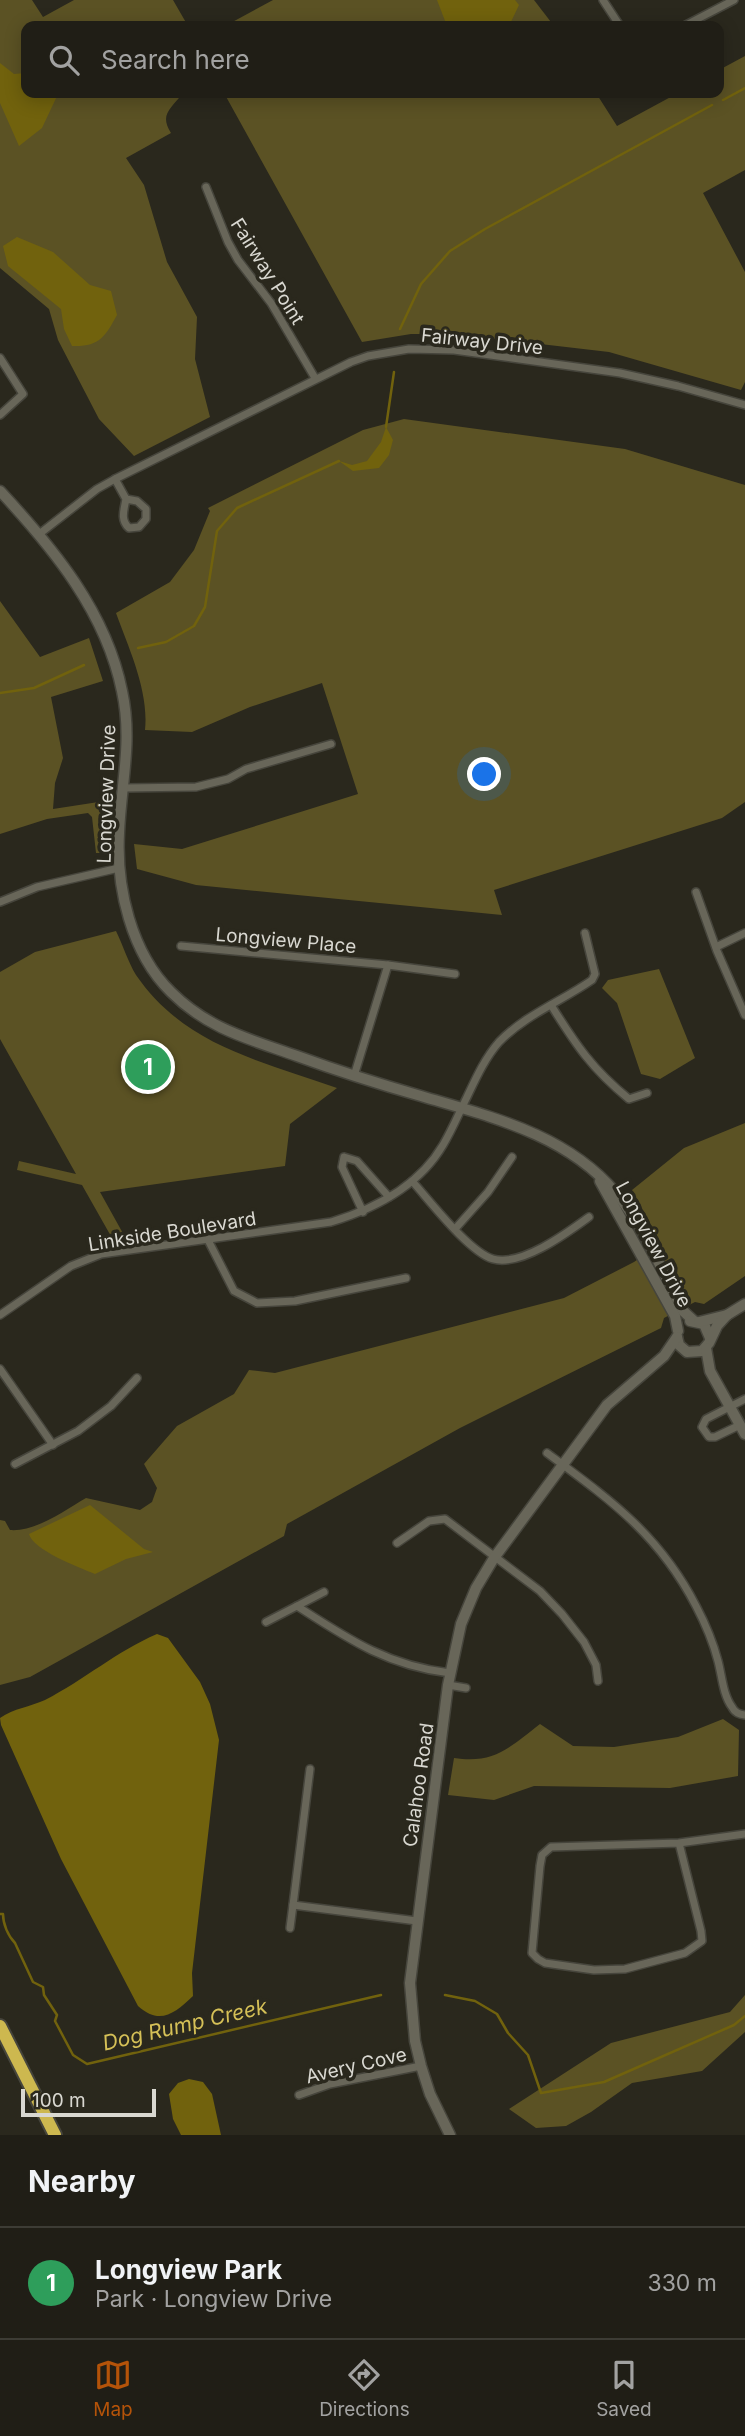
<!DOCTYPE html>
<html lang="en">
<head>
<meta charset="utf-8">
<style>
  :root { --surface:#201e16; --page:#28271f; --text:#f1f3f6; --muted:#a2a2a1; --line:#3d3c35; --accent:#b45309 }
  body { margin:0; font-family:Inter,sans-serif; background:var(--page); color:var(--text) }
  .scale { position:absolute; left:21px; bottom:18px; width:135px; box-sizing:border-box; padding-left:7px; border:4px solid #d9d8d1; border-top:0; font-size:19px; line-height:24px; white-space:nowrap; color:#d9d8d1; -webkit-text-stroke:5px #2a281d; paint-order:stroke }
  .you { position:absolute; left:485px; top:775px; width:24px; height:24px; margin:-18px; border:5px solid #fff; border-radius:50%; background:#1a73e8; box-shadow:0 0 0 10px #1a73e833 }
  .badge { display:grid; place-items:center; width:46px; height:46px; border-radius:50%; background:var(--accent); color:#fff; font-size:23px; font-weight:700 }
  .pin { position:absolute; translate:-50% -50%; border:4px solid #fff; box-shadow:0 2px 7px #0006 }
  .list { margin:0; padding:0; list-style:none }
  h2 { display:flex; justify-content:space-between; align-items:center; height:91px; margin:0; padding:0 28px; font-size:30px }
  h2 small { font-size:23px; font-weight:400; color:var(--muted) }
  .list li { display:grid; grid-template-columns:46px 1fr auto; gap:21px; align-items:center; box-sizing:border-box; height:112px; padding:0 28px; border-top:2px solid var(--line) }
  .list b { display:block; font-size:26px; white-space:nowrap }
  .list p { margin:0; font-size:23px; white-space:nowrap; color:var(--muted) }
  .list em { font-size:23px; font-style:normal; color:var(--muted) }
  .icon { flex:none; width:38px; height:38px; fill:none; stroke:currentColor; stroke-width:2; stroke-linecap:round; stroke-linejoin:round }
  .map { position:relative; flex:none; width:745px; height:2135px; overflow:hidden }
  .search { position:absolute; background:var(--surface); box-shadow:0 4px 18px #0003; left:21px; right:21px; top:21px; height:77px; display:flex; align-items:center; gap:18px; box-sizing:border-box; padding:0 24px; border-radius:14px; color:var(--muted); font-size:26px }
  .sheet { height:203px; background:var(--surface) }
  nav { display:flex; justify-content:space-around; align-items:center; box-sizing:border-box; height:98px; border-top:2px solid var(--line); background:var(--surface); font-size:19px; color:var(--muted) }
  nav a { display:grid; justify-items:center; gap:4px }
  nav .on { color:var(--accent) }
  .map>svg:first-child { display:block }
  .green { fill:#5b5224 }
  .water { fill:#71620d }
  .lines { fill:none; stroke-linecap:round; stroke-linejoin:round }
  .stream { stroke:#71620d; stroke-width:2.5 }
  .street-casing { stroke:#46453c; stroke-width:10 }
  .secondary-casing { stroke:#46453c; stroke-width:13 }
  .highway-casing { stroke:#46453c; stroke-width:16 }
  .street { stroke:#686659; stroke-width:7 }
  .secondary { stroke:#686659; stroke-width:10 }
  .highway { stroke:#cdb84f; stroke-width:12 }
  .labels { text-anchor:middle; stroke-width:7; stroke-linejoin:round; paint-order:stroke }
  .street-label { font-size:19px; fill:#d9d8d1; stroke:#2a281d }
  .water-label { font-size:21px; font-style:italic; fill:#d5c057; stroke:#2a281d }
</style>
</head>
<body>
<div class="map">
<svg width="745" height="2135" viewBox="0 0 745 2135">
  <rect width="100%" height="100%" fill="#2a281d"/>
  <g class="green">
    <path d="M 0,0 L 32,0 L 43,17 L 74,0 L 173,0 L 188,26 L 26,26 L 26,93 L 183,93 C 171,109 159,114 171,133 L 126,158 L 144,185 L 167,262 L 197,317 L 195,359 L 210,417 L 134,456 L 99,419 L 58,340 L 49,309 L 0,268 Z"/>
    <polygon points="273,0 534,0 554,26 225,26"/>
    <polygon points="745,56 745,170 703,193 745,272 745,382 741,390 609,352 453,334 411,334 362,342 224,93 596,93 617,126 678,93 719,93 719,70"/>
    <path d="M 404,419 L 625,449 L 745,485 L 745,802 L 722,818 L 494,890 L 502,915 L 196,885 L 137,869 L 134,844 L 182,849 L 358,794 L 322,683 L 250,707 L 192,732 L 145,730 C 149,691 129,649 116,613 L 170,582 L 194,550 L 210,511 L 208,508 L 363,430 Z"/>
    <polygon points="0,601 40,657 89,638 103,681 51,697 63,758 55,783 53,809 105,801 104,853 96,853 92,817 88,813 47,819 0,834"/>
    <path d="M 116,931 C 123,945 128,962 136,975 C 185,1046 259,1060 337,1088 L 290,1124 L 285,1166 L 100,1192 L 125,1237 L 112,1238 L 82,1185 L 17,1170 L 19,1161 L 76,1174 L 0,1039 L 0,972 L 35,952 Z"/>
    <polygon points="659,969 695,1058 660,1079 641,1074 617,1003 602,988 608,980"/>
    <path d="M 745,1123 L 745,1276 L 704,1304 L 695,1302 L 664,1318 L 661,1328 L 460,1428 L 287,1524 L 284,1536 L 30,1677 L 0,1685 L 0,1520 L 5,1521 L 10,1530 C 36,1532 65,1510 86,1498 L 140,1510 L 152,1502 L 157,1488 L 144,1464 L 177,1426 L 234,1394 L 249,1370 L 275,1373 L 564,1298 L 634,1262 L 661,1243 L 632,1190 L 684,1148 Z"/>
    <path d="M 723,1719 L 739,1730 L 738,1776 L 670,1788 L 534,1786 L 494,1800 L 448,1795 L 454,1758 C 494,1764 509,1748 540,1724 L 573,1746 L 614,1747 L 678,1737 Z"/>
    <polygon points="745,1995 745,2032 702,2071 632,2083 591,2112 566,2126 536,2128 509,2109 611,2043 730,2012"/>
  </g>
  <g class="water">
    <polygon points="437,0 515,0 519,5 509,26 447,26"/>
    <polygon points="0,63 14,74 26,73 26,93 58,94 42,128 19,146 0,103"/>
    <path d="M 17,237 L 53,252 L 90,285 L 111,291 L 117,315 C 105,337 99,347 72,346 L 64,329 L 61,309 L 8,266 L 3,246 Z"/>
    <polygon points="386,427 393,440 389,455 379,468 353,471 339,461 352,465 367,461 381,442"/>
    <path d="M 90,1505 L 144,1549 L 153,1552 L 126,1559 L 95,1574 C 78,1567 33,1550 29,1534 Z"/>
    <path d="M 157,1634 L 168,1638 L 200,1682 L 210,1704 L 219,1740 L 192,1973 L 193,1996 C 175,2013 160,2026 138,2006 L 61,1859 L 1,1725 L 0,1718 C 14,1708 30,1707 45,1700 C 84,1680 117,1651 157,1634 Z"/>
    <polygon points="189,2079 203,2082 212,2094 221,2135 181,2135 173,2119 169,2094 178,2083"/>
  </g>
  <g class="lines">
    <g class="stream">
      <polyline points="723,100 745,88"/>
      <polyline points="400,329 421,284 450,251 485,229 712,105"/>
      <polyline points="386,427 394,372"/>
      <polyline points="138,648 166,642 194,626 205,607 217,531 237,508 339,461"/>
      <polyline points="0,693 34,688 84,665"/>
      <path d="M 0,1914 L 3,1914 C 3,1924 8,1936 15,1943 L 33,1982 L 43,1987 L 44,1995 L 57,2015 L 55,2021 L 73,2055 L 87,2064 L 381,1995"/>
      <polyline points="445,1995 475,2001 497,2014 508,2033 528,2055 541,2093 604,2082 734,2025 745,2016"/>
    </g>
    <defs>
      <g id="street">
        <polyline points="603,0 620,26"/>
        <polyline points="684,26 734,0"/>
        <polyline points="206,187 228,242 238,260 271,303 315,378"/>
        <polyline points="0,358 23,394 0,415"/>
        <path d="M 115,479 L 126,499 C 124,510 120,520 129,528 L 139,527 L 146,519 L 146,509 L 137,501 L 126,499"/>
        <polyline points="38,535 97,489 115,479 351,362 368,356 409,349 454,350 620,373 678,386 745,405"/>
        <polyline points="124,788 196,787 228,779 246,769 331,744"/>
        <polyline points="696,892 717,951 745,1015"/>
        <polyline points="0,902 37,887 119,868"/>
        <polyline points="181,946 388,965 455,974"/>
        <polyline points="716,947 745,933"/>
        <path d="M 551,1005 C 576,1045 592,1069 629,1099 L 647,1093"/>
        <polyline points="354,1076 388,965"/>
        <path d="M 412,1181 C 430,1201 469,1252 493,1259 C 521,1267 567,1233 589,1217"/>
        <polyline points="363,1212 342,1167 344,1157 357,1161 389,1197"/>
        <polyline points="455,1229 488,1192 512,1157"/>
        <polyline points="208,1240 234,1291 257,1303 295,1301 406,1278"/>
        <path d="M 0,1315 L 71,1266 L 101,1254 L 331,1222 C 374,1209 419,1186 443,1145 C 452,1130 459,1113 467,1097 C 476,1078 485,1058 499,1042 C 525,1015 562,1001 592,980 L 595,974 L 585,933"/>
        <polyline points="0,1369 53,1445"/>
        <polyline points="740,1425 715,1437 709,1437 702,1427 706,1419 745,1399"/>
        <path d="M 547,1453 C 609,1499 659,1534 696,1606 C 705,1623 713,1642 718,1661 C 722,1676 723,1695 732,1707 C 735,1713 739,1714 745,1715"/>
        <polyline points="15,1464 78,1431 111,1406 137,1378"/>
        <polyline points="397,1543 429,1521 445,1519 540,1591 562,1614 584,1642 596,1665 598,1681"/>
        <polyline points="297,1606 324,1592"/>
        <path d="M 266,1622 L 297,1606 C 348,1639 388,1666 450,1673"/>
        <polyline points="448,1685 466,1688"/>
        <polyline points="310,1769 293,1905 417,1921"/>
        <polyline points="679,1843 701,1931 702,1941 685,1953 625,1969 594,1970 545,1963 538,1959 532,1953 540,1866 542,1855 551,1847 679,1843 745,1834"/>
        <polyline points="290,1928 293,1905"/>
        <polyline points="299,2095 330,2084 421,2066"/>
      </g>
      <g id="secondary">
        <path d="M 0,491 C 54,549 106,612 122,691 C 133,741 121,783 119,833 C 116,887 131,953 171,992 C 208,1029 249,1039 297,1056 C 338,1071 379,1084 421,1096 C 491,1117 566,1134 615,1192 C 644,1226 662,1271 683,1311 L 694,1321"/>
        <polyline points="600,1181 675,1316 678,1331"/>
        <polyline points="690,1321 704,1324 710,1338"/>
        <polyline points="699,1322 727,1315 745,1304"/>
        <polyline points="677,1337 679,1345 687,1352 702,1351 709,1343 717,1326 727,1315"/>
        <polyline points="706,1348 710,1371 745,1434"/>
        <polyline points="450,2135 430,2094 421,2066 415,2041 410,1983 448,1685 461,1624 476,1588 494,1558 607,1405 664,1356 677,1337"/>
      </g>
      <polyline id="highway" points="0,2026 55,2135"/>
    </defs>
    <use href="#street" class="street-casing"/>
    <use href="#secondary" class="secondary-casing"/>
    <use href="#highway" class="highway-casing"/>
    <use href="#street" class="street"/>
    <use href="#secondary" class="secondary"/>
    <use href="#highway" class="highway"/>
  </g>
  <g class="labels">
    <g class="street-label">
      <text transform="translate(268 271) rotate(58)" y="7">Fairway Point</text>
      <text transform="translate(482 341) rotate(6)" y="7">Fairway Drive</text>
      <text transform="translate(106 794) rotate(-88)" y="7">Longview Drive</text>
      <text transform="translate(286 940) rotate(5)" y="7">Longview Place</text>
      <text transform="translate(172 1231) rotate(-9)" y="7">Linkside Boulevard</text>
      <text transform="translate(654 1244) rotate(62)" y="7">Longview Drive</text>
      <text transform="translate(418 1785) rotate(-82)" y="7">Calahoo Road</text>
      <text transform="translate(356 2065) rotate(-13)" y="7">Avery Cove</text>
    </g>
    <g class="water-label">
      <text transform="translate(185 2025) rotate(-13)" y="7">Dog Rump Creek</text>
    </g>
  </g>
</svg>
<div class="scale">100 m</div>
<div class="you"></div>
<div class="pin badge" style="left:148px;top:1067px;background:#2e9e5b">1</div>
<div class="search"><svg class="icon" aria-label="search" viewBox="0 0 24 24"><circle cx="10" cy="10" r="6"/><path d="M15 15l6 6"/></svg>Search here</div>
</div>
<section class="sheet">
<h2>Nearby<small></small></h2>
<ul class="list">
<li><span class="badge" style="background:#2e9e5b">1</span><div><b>Longview Park</b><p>Park · Longview Drive</p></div><em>330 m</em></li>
</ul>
</section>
<nav>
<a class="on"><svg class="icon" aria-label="map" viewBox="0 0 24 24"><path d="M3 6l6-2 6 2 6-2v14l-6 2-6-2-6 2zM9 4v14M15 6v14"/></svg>Map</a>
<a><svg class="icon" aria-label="directions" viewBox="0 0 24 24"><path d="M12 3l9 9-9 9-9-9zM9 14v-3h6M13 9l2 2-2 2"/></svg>Directions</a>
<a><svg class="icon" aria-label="saved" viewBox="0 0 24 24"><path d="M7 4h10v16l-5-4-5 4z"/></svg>Saved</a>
</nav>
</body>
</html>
